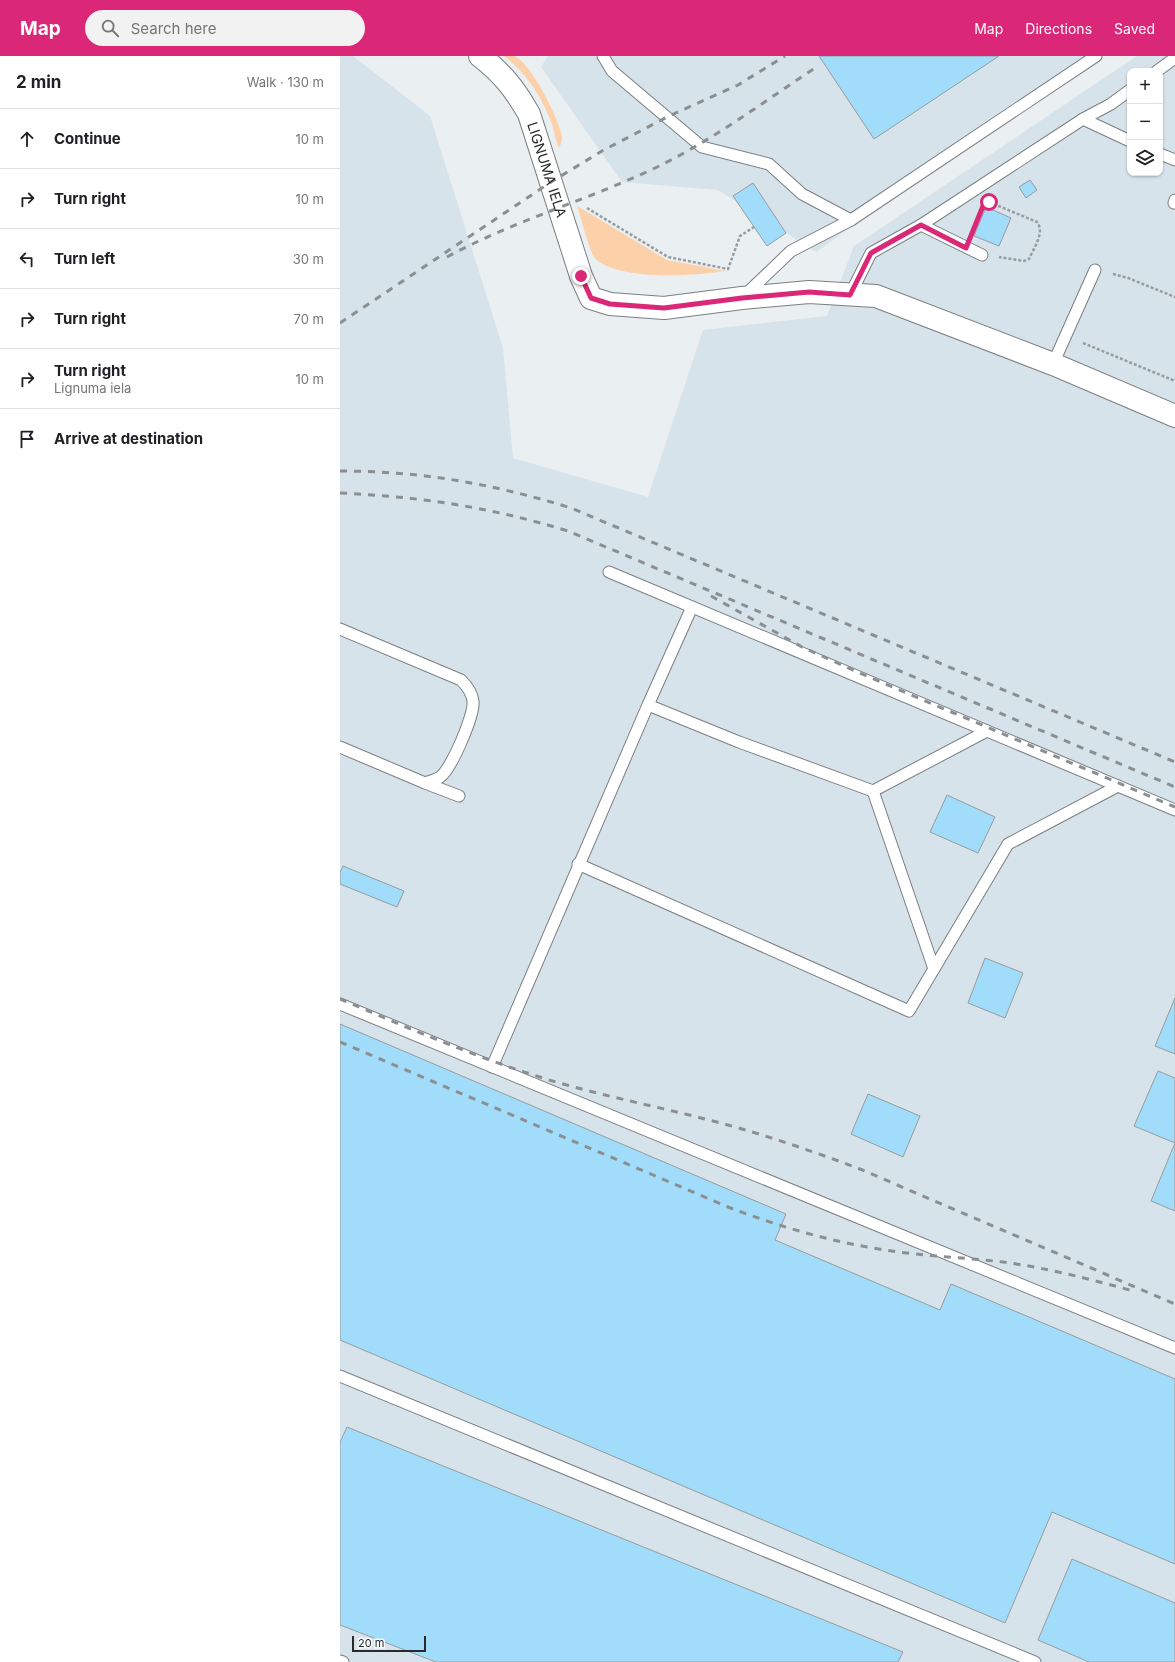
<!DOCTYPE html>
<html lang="en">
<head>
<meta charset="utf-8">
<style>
  :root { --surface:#fff; --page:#f2f2f2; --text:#202124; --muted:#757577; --line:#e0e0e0; --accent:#db2777 }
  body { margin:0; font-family:Inter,sans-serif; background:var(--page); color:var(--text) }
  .controls { position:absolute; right:12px; top:12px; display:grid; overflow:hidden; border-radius:8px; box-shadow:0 1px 3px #0004 }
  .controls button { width:36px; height:36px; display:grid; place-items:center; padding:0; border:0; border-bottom:1px solid var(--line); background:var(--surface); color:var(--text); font:20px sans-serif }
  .scale { position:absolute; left:12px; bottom:10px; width:74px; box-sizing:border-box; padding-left:4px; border:2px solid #282a2b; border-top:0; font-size:11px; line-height:14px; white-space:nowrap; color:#282a2b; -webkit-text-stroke:3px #f8fcff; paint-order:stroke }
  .stop { position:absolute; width:12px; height:12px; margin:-9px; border:3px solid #db2777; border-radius:50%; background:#fff }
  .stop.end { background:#db2777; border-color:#fff; box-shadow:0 1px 4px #0008 }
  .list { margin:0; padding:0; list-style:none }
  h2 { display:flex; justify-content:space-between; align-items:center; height:52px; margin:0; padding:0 16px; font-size:17px }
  h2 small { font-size:13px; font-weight:400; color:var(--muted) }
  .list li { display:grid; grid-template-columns:26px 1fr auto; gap:12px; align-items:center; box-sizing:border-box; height:60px; padding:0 16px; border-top:1px solid var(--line) }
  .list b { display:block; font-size:15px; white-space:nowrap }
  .list p { margin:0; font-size:13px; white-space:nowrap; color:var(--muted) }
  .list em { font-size:13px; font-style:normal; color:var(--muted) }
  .icon { flex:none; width:22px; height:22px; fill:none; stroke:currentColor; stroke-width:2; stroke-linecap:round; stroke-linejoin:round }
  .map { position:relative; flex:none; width:835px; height:1606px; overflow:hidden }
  header { display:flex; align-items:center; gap:24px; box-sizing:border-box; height:56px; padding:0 20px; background:var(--accent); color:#fff }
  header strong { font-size:19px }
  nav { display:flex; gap:22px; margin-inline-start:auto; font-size:14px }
  .search { width:280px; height:36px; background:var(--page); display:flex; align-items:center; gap:10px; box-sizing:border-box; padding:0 14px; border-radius:22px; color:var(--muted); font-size:15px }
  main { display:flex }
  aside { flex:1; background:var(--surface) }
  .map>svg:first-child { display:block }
  .built { fill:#d6e3ea; fill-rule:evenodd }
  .green { fill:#fcd0a9 }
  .building { fill:#a1dcfa; stroke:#989c9e }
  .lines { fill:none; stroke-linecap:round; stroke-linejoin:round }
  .lane-casing { stroke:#7b7f81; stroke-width:13 }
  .street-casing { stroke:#7b7f81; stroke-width:24 }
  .path { stroke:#989c9e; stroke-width:2.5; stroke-dasharray:3 2; stroke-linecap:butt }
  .lane { stroke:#fff; stroke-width:11 }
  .street { stroke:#fff; stroke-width:22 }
  .rail { stroke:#8b8f91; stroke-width:3; stroke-dasharray:7 7; stroke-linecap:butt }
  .route { stroke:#db2777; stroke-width:5 }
  .labels { text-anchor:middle; stroke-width:3.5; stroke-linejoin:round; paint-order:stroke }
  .street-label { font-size:14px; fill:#282a2b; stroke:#f8fcff }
</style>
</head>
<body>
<header>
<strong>Map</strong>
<div class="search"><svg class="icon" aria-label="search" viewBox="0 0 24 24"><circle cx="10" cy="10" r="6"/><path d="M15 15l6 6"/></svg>Search here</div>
<nav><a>Map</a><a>Directions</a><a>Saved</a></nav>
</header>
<main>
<aside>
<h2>2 min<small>Walk · 130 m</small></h2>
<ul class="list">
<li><svg class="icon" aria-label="ahead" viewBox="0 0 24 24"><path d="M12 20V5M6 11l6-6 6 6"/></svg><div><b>Continue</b></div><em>10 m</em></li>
<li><svg class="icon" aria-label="right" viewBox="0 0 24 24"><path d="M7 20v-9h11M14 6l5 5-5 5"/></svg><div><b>Turn right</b></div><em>10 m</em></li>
<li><svg class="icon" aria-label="left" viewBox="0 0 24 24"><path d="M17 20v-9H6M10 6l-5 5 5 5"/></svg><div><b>Turn left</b></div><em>30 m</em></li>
<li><svg class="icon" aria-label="right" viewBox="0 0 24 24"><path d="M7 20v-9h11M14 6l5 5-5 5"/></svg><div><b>Turn right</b></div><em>70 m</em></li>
<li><svg class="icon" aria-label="right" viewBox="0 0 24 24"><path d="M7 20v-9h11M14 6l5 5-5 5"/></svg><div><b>Turn right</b><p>Lignuma iela</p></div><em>10 m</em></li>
<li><svg class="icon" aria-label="arrive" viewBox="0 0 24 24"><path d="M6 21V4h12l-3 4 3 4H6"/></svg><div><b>Arrive at destination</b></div></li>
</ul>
</aside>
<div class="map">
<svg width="835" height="1606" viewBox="0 0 835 1606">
  <rect width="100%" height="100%" fill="#eaeff2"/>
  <g class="built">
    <path d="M 0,0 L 13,0 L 90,60 L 163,292 L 173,402 L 308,441 L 363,274 L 487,260 L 514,190 L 797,0 L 835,0 L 835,1606 L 0,1606 ZM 790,15 L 820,15 L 820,117 L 790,117 Z"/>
    <polygon points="208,0 752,0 476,196 378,134 282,126 201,11"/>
  </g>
  <g class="green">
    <path d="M 164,0 C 167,0 171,0 174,0 C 190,5 220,64 222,81 C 222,85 221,88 219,92 C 216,85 214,76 212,68 C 202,42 187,17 164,0 Z"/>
    <path d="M 237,150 L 327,204 L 385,215 C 356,220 276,225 255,202 C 249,195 241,160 237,150 Z"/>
  </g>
  <g class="building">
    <polygon points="479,0 659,0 534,83"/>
    <polygon points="690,124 697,134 686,142 679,131"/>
    <polygon points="413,127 446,177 427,190 393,140"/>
    <polygon points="646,151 671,162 659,190 634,180"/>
    <polygon points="607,739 655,761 638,797 590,776"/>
    <polygon points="3,810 64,835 57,851 0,828 0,816"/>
    <polygon points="645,902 683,917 665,962 628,947"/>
    <polygon points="835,942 835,998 815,990"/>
    <polygon points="0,968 446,1158 435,1184 600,1254 611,1228 835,1323 835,1508 712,1456 665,1567 0,1284"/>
    <polygon points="818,1015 835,1022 835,1087 794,1070"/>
    <polygon points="528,1038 580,1060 563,1101 511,1078"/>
    <polygon points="835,1087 835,1155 811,1145"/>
    <polygon points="7,1371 563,1596 558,1606 96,1606 0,1569 0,1386"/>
    <polygon points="732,1503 835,1547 835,1606 749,1606 698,1584"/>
  </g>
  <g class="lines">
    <defs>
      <g id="lane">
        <polyline points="263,0 272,15 362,91 429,108 462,138 511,164"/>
        <polyline points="817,15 835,2"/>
        <polyline points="743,63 771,48 790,34"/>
        <polyline points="820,98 835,104"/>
        <polyline points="834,147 835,144"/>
        <polyline points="581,169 642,199"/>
        <polyline points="510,239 531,197 581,169 743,63 790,85"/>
        <polyline points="404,240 451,195 511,164 756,0"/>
        <polyline points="713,308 755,214"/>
        <polyline points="269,516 835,754"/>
        <path d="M 0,573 L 121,624 C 127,630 132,636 133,645 C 135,658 111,714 100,721 C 96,724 90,725 85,727 L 0,691"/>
        <polyline points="308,649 352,551"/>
        <polyline points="85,727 119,740"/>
        <polyline points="533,735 594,913"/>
        <polyline points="238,808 569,955 668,788 778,730"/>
        <polyline points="0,948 835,1292"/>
        <polyline points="152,1011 308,649 399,686 533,735 647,675"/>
        <polyline points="0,1320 695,1606"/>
        <polyline points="0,1605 3,1606"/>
      </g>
      <g id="street">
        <path id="s1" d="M 140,0 C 162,17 175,33 189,58 L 241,220 L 251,242 L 270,248 L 324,252 L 402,242 L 469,236 L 536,240 L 713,308 L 835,360"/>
      </g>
    </defs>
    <use href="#lane" class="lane-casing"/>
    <use href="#street" class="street-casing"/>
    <g class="path">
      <path d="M 649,146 L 697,166 C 705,176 694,192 689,203 L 684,205 L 659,201"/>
      <polyline points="247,152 328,201 388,213 400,180 414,171"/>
      <polyline points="633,174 642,151"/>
      <polyline points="773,218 788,222 835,241"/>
      <polyline points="743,287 835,325"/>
    </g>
    <use href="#lane" class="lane"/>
    <use href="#street" class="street"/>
    <g class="rail">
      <path d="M 107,201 C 173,165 245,145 313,113 C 370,86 422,47 475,12"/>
      <polyline points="0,267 211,126 262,95 327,61 398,29 445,0"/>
      <path d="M 0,415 C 81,415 154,428 231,452 L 835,706"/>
      <path d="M 0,437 C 82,441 150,451 228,475 L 835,731"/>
      <polyline points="371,540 462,591 522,618 835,751"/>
      <path d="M 0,943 C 73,974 146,1006 223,1028 C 273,1042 323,1052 373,1065 C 423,1078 472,1095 520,1113 L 835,1248"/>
      <path d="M 0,986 L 393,1153 C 439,1170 485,1184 533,1192 C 576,1200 620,1201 663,1206 C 707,1212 750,1223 793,1235"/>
    </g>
  </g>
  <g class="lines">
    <polyline class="route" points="241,220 251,242 270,248 324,252 402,242 469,236 510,239 531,197 581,169 626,192 643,150 649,146"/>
  </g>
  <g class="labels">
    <g class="street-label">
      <text dy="5" stroke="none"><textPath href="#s1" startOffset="135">LIGNUMA IELA</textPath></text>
    </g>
  </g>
</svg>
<div class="controls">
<button>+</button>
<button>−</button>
<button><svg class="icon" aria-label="layers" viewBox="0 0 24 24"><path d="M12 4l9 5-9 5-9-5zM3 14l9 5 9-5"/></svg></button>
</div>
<div class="scale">20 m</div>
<div class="stop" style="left:649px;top:146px"></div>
<div class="stop end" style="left:241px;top:220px"></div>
</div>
</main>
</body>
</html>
